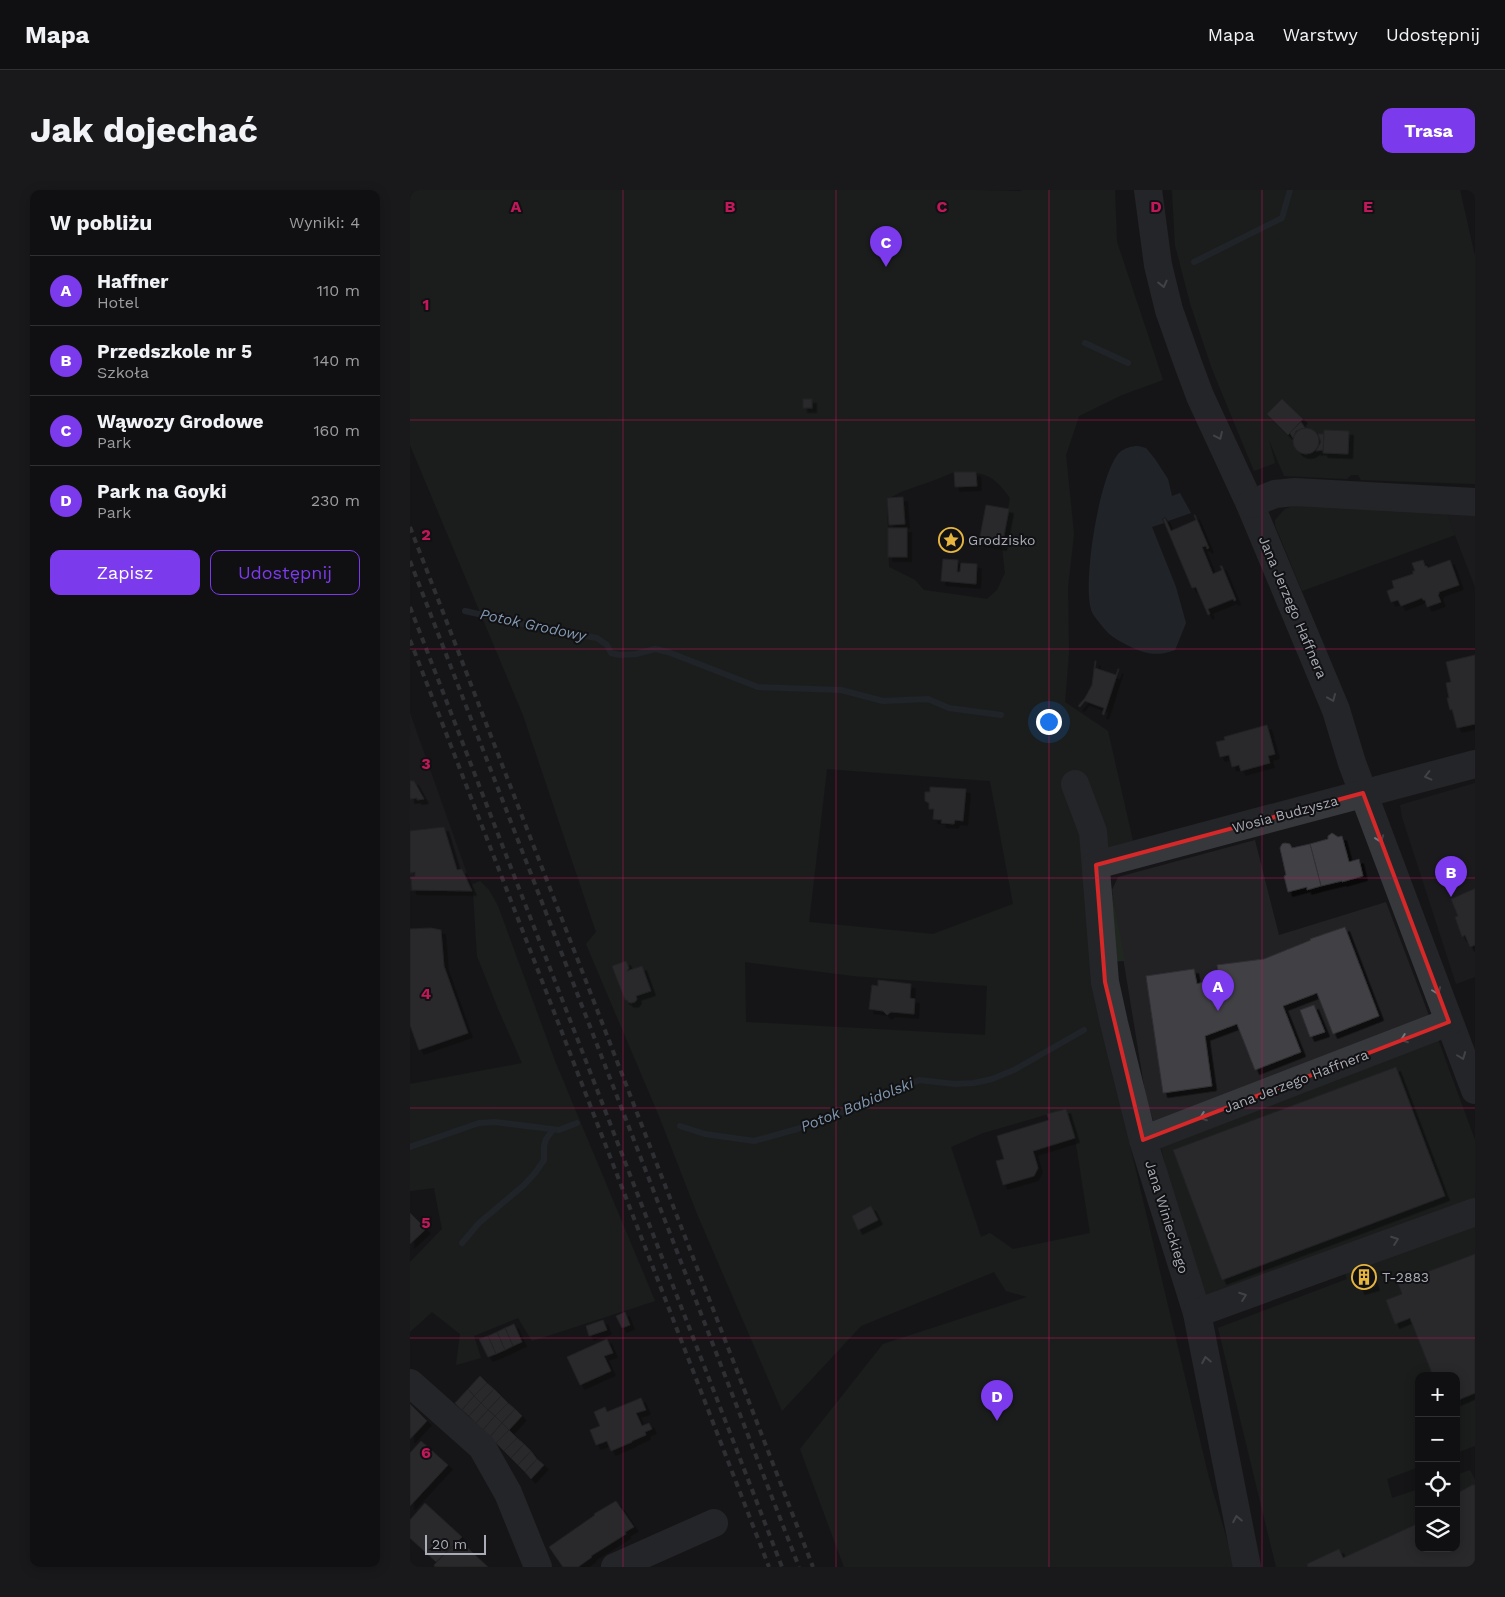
<!DOCTYPE html>
<html lang="pl">
<head>
<meta charset="utf-8">
<style>
  :root { --surface:#101012; --page:#19191b; --text:#f1f3f6; --muted:#9c9d9f; --line:#303032; --accent:#7c3aed }
  body { margin:0; font-family:"Work Sans",sans-serif; background:var(--page); color:var(--text) }
  .controls { position:absolute; right:15px; bottom:15px; display:grid; overflow:hidden; border-radius:10px; box-shadow:0 2px 12px #0003 }
  .controls button { width:45px; height:45px; display:grid; place-items:center; padding:0; border:0; border-bottom:1px solid var(--line); background:var(--surface); color:var(--text); font:25px sans-serif }
  .scale { position:absolute; left:15px; bottom:12px; width:61px; box-sizing:border-box; padding-left:5px; border:2px solid #a9acb7; border-top:0; font-size:14px; line-height:18px; white-space:nowrap; color:#a9acb7; -webkit-text-stroke:4px #111113; paint-order:stroke }
  .you { position:absolute; left:638px; top:531px; width:18px; height:18px; margin:-12px; border:4px solid #fff; border-radius:50%; background:#1a73e8; box-shadow:0 0 0 8px #1a73e833 }
  .badge { display:grid; place-items:center; width:32px; height:32px; border-radius:50%; background:var(--accent); color:#fff; font-size:16px; font-weight:700 }
  .pin { position:absolute; translate:-50% -41px; filter:drop-shadow(0 1px 2px #0008) }
  .pin::after { content:''; position:absolute; top:26px; width:18px; height:15px; background:inherit; clip-path:polygon(0 0,100% 0,50% 100%) }
  .list { margin:0; padding:0; list-style:none }
  h2 { display:flex; justify-content:space-between; align-items:center; height:65px; margin:0; padding:0 20px; font-size:21px }
  h2 small { font-size:16px; font-weight:400; color:var(--muted) }
  .list li { display:grid; grid-template-columns:32px 1fr auto; gap:15px; align-items:center; box-sizing:border-box; height:70px; padding:0 20px; border-top:1px solid var(--line) }
  .list b { display:block; font-size:19px; white-space:nowrap }
  .list p { margin:0; font-size:16px; white-space:nowrap; color:var(--muted) }
  .list em { font-size:16px; font-style:normal; color:var(--muted) }
  .actions { display:flex; gap:10px; padding:15px 20px }
  .actions a { flex:1; padding:11px 0; border:1px solid var(--accent); border-radius:10px; text-align:center; font-size:18px; color:var(--accent) }
  .actions .main { background:var(--accent); color:#fff }
  .icon { flex:none; width:28px; height:28px; fill:none; stroke:currentColor; stroke-width:2; stroke-linecap:round; stroke-linejoin:round }
  .map { position:relative; flex:none; width:1065px; height:1377px; overflow:hidden; border-radius:10px }
  header { display:flex; align-items:center; gap:30px; box-sizing:border-box; height:70px; padding:0 25px; background:var(--surface); border-bottom:1px solid var(--line) }
  header strong { font-size:24px }
  nav { display:flex; gap:28px; margin-inline-start:auto; font-size:18px }
  .intro { display:flex; align-items:center; justify-content:space-between; box-sizing:border-box; height:120px; padding:0 30px }
  h1 { margin:0; font-size:35px }
  .button { padding:12px 22px; border-radius:10px; background:var(--accent); color:#fff; font-size:18px; font-weight:700 }
  main { display:flex; gap:30px; padding:0 30px }
  aside { flex:1; background:var(--surface); border-radius:10px; box-shadow:0 2px 12px #0003 }
  .map>svg:first-child { display:block }
  .built { fill:#222225 }
  .green { fill:#202721; fill-rule:evenodd }
  .water { fill:#2d343b }
  .lines { fill:none; stroke-linecap:round; stroke-linejoin:round }
  .stream { stroke:#2d343b; stroke-width:6 }
  .building { fill:#404145; stroke:#303034; filter:url(#shadow) }
  .minor { stroke:#37383c; stroke-width:28 }
  .rail { stroke:#4c4e53; stroke-width:4; stroke-dasharray:6 5; stroke-linecap:butt }
  .oneway { stroke:#767880 }
  .marked { fill:none; stroke:#d62828; stroke-width:4; stroke-linejoin:round }
  .grid { fill:none; stroke:#c2185b; stroke-width:1; stroke-opacity:0.55 }
  .labels { text-anchor:middle; stroke-width:4; stroke-linejoin:round; paint-order:stroke }
  .poi-label { font-size:14px; fill:#a9acb7; stroke:#111113; text-anchor:start }
  .street-label { font-size:14px; fill:#a9acb7; stroke:#111113 }
  .water-label { font-size:15px; font-style:italic; fill:#8298b0; stroke:#111113 }
  .grid-label { font-size:16px; text-anchor:middle; font-weight:bold; fill:#c2185b; stroke:#111113; stroke-width:4; stroke-linejoin:round; paint-order:stroke }
</style>
</head>
<body>
<header>
<strong>Mapa</strong>
<nav><a>Mapa</a><a>Warstwy</a><a>Udostępnij</a></nav>
</header>
<div class="intro"><h1>Jak dojechać</h1><a class="button">Trasa</a></div>
<main>
<aside>
<h2>W pobliżu<small>Wyniki: 4</small></h2>
<ul class="list">
<li><span class="badge">A</span><div><b>Haffner</b><p>Hotel</p></div><em>110 m</em></li>
<li><span class="badge">B</span><div><b>Przedszkole nr 5</b><p>Szkoła</p></div><em>140 m</em></li>
<li><span class="badge">C</span><div><b>Wąwozy Grodowe</b><p>Park</p></div><em>160 m</em></li>
<li><span class="badge">D</span><div><b>Park na Goyki</b><p>Park</p></div><em>230 m</em></li>
</ul>
<div class="actions"><a class="main">Zapisz</a><a>Udostępnij</a></div>
</aside>
<div class="map">
<svg width="1065" height="1377" viewBox="0 0 1065 1377">
  <defs>
    <filter id="shadow"><feDropShadow dx="4.5" dy="4.5" stdDeviation="0" flood-color="#0009"/></filter>
  </defs>
  <rect width="100%" height="100%" fill="#161618"/>
  <g class="built">
    <polygon points="1036,320 1065,322 1065,397 1045,345"/>
    <polygon points="0,523 61,695 63,702 0,701"/>
    <polygon points="1065,593 1065,787 1046,794 992,627 990,615"/>
    <polygon points="845,650 869,745 976,712 1026,844 749,949 736,908 702,700 708,687"/>
  </g>
  <g class="green">
    <path d="M 0,0 L 568,0 L 611,1 L 612,0 L 705,0 L 707,52 L 753,190 L 712,205 L 669,226 L 656,265 L 664,344 L 658,397 L 659,463 L 655,512 L 698,541 L 723,651 L 694,659 L 715,771 L 682,773 L 702,880 L 799,1288 L 825,1377 L 434,1377 L 390,1259 L 473,1154 L 617,1107 L 596,1101 L 584,1082 L 451,1136 L 372,1221 L 288,1026 L 249,926 L 176,754 L 186,742 L 113,525 L 0,255 ZM 544,282 C 574,282 582,283 600,308 L 592,356 L 595,383 L 587,400 L 577,409 L 514,400 L 505,390 L 479,377 L 477,308 C 483,307 486,304 491,302 C 509,295 527,290 544,282 ZM 417,579 L 580,591 L 603,714 L 523,744 L 399,732 ZM 335,772 L 443,786 L 577,796 L 575,845 L 336,832 ZM 656,919 L 665,948 L 680,1043 L 603,1059 L 580,1043 L 571,1047 L 541,957 L 573,943 Z"/>
    <polygon points="762,0 1050,0 1065,66 1065,294 951,290 948,285 941,285 937,289 874,286 859,250 865,273 844,281 802,179 780,113 765,55"/>
    <polygon points="886,315 1036,320 1045,345 892,401 865,335 865,330 875,319"/>
    <polygon points="70,691 79,700 88,716 145,871 245,1111 122,1151 108,1128 64,1146 71,1168 46,1175 50,1144 22,1122 0,1142 0,1072 32,1039 24,998 0,1001 0,894 112,873 89,821 67,766 63,702 61,695"/>
    <polygon points="1026,844 1065,950 1065,1012 789,1116 749,949"/>
    <polygon points="1065,1034 1065,1256 1046,1263 1046,1186 1009,1186 1009,1277 977,1289 982,1308 1009,1299 1009,1358 1046,1358 1046,1285 1060,1280 1065,1290 1065,1377 866,1377 808,1138 937,1089 932,1074"/>
  </g>
  <path class="water" d="M 728,256 L 736,258 L 745,269 L 758,289 L 762,306 L 770,303 L 781,323 L 758,331 L 755,327 L 752,329 L 754,333 L 742,337 L 766,397 L 776,433 L 765,460 C 746,467 735,464 717,455 C 702,447 699,445 688,431 C 686,428 683,425 682,422 C 671,397 690,280 710,262 C 715,258 722,256 728,256 Z"/>
  <g class="lines">
    <g class="stream">
      <polyline points="784,72 872,28 880,0"/>
      <polyline points="675,153 718,173"/>
      <polyline points="55,421 127,437 187,448 197,455 201,463 210,465 226,464 245,459 258,462 348,497 431,500 473,511 518,509 539,518 591,525"/>
      <polyline points="270,936 295,944 344,951 387,939 470,908 509,890 545,894 564,893 582,889 604,880 674,840"/>
      <polyline points="0,957 69,933 85,932 149,940 167,933"/>
      <polyline points="52,1053 69,1033 114,995 125,983 134,970 134,956 136,949 143,940"/>
    </g>
  </g>
  <g class="building">
    <rect x="393" y="209" width="9" height="9"/>
    <polygon points="872,209 893,229 878,245 857,224"/>
    <polygon points="891,232 895,238 886,241 883,248 880,243"/>
    <circle cx="896" cy="251" r="13"/>
    <polygon points="914,240 939,241 938,264 913,263"/>
    <polygon points="908,244 914,244 913,260 906,261 911,252"/>
    <polygon points="544,282 566,282 567,296 545,297"/>
    <polygon points="493,307 495,334 479,335 477,308"/>
    <polygon points="576,315 599,319 592,356 569,352"/>
    <polygon points="784,325 785,325 799,358 797,359 796,356 792,357 803,384 812,380 810,376 812,376 826,410 824,411 823,409 798,419 800,424 798,425 786,397 782,398 753,329 755,328 761,341 786,330"/>
    <rect x="478" y="338" width="19" height="29"/>
    <polygon points="533,369 548,370 547,382 550,382 551,373 567,374 566,394 531,391"/>
    <polygon points="1013,370 1015,376 1017,376 1018,378 1040,370 1049,395 1029,402 1029,404 1028,405 1031,412 1017,417 1015,410 1013,410 1012,408 991,416 988,410 981,412 977,401 984,398 982,391 1003,384 1003,381 1005,381 1002,373"/>
    <polygon points="1065,465 1065,534 1047,538 1042,519 1040,520 1037,508 1039,508 1036,493 1041,492 1036,472"/>
    <polygon points="685,471 686,471 685,478 706,485 708,479 709,479 694,525 692,524 694,518 675,511 670,517 668,516 675,508 682,495"/>
    <polygon points="857,535 865,564 858,566 860,573 831,581 829,575 822,577 819,565 810,567 806,552 815,550 814,547"/>
    <polygon points="0,591 4,591 14,609 7,610 7,608 0,609"/>
    <polygon points="520,597 556,599 553,631 545,630 544,634 531,633 532,630 523,629 524,619 519,619 519,613 515,611 515,602 520,602"/>
    <polygon points="34,637 47,680 52,679 62,701 2,700 1,687 5,686 5,682 0,683 0,641"/>
    <polygon points="922,643 928,647 932,646 939,672 949,669 953,686 932,692 932,691 911,696 900,654 918,649 918,646"/>
    <polygon points="875,653 880,654 882,658 900,654 911,696 897,700 897,697 878,702 874,686 876,685 870,658 872,654"/>
    <polygon points="1064,699 1065,699 1065,755 1060,757 1055,745 1052,747 1045,727 1048,726 1041,709"/>
    <polygon points="935,737 969,826 923,844 907,803 873,816 891,862 845,880 827,834 795,846 802,896 753,903 736,786 784,779 787,794 809,787 807,775 854,769 901,750 900,749"/>
    <polygon points="21,738 31,740 34,776 58,843 9,860 0,835 0,739"/>
    <polygon points="216,771 219,778 217,781 232,776 241,801 226,806 227,809 225,812 221,813 218,812 217,810 215,810 202,776"/>
    <polygon points="468,790 501,794 500,808 505,809 504,824 481,822 477,825 473,821 459,819 462,795 468,796"/>
    <polygon points="904,815 915,842 900,847 890,820"/>
    <polygon points="986,877 1035,1006 812,1090 763,960"/>
    <polygon points="656,919 665,948 623,961 628,978 624,986 593,995 586,971 594,969 587,946 639,930 637,924"/>
    <polygon points="461,1016 468,1030 448,1040 442,1026"/>
    <polygon points="0,1023 16,1039 0,1054"/>
    <polygon points="1065,1064 1065,1203 1046,1211 1046,1186 1023,1186 1000,1128 985,1134 976,1110 992,1104 988,1093"/>
    <polygon points="958,1073 965,1096 950,1100 944,1078"/>
    <polygon points="215,1122 220,1135 212,1138 206,1126"/>
    <polygon points="193,1130 197,1140 179,1146 176,1136"/>
    <polygon points="104,1134 112,1152 103,1156 95,1138"/>
    <polygon points="95,1138 103,1156 95,1160 87,1142"/>
    <polygon points="87,1142 95,1160 86,1164 78,1146"/>
    <polygon points="78,1146 86,1164 78,1167 69,1149"/>
    <polygon points="197,1149 203,1163 194,1166 201,1181 170,1195 157,1167"/>
    <polygon points="70,1186 77,1193 64,1206 58,1199"/>
    <polygon points="77,1193 84,1199 71,1213 64,1206"/>
    <polygon points="58,1199 64,1206 52,1220 45,1213"/>
    <polygon points="84,1199 91,1206 78,1220 71,1213"/>
    <polygon points="64,1206 71,1213 59,1226 52,1220"/>
    <polygon points="91,1206 98,1213 85,1226 78,1220"/>
    <polygon points="231,1208 236,1220 226,1223 232,1236 239,1233 242,1239 235,1242 236,1245 222,1251 222,1252 201,1261 197,1251 186,1255 180,1240 190,1236 184,1222 195,1217 197,1222"/>
    <polygon points="71,1213 78,1220 66,1233 59,1226"/>
    <polygon points="98,1213 105,1219 92,1233 85,1226"/>
    <polygon points="0,1214 17,1231 0,1249"/>
    <polygon points="105,1219 112,1226 99,1240 92,1233"/>
    <polygon points="78,1220 85,1226 73,1240 66,1233"/>
    <polygon points="85,1226 92,1233 80,1247 73,1240"/>
    <polygon points="92,1233 99,1240 86,1253 80,1247"/>
    <polygon points="99,1240 107,1248 94,1261 86,1253"/>
    <polygon points="107,1248 114,1254 101,1268 94,1261"/>
    <polygon points="11,1251 38,1275 0,1316 0,1263"/>
    <polygon points="114,1254 121,1261 108,1275 101,1268"/>
    <polygon points="121,1261 127,1269 115,1282 108,1275"/>
    <polygon points="127,1269 134,1275 121,1289 115,1282"/>
    <polygon points="1062,1295 1065,1295 1065,1377 898,1377 897,1374 929,1359 933,1368 1009,1333 1009,1358 1046,1358 1046,1304"/>
    <polygon points="206,1311 224,1337 215,1342 216,1344 181,1366 182,1367 168,1377 153,1377 139,1357 185,1325 184,1324"/>
    <polygon points="15,1313 52,1347 26,1372 0,1348 0,1330"/>
    <polygon points="49,1350 78,1377 25,1377 24,1375"/>
  </g>
  <g class="lines">
    <g class="minor">
      <polyline points="738,0 748,75 759,120 777,171 790,206 840,314 926,520 942,573 1065,900"/>
      <polyline points="840,314 865,304 885,302 1065,312"/>
      <polyline points="665,594 683,642 695,792 704,833 733,950 787,1123 837,1377"/>
      <polyline points="686,675 1065,574"/>
      <polyline points="733,950 1039,832"/>
      <polyline points="787,1123 1065,1022"/>
      <polyline points="0,1193 72,1257 98,1303 128,1377"/>
      <polyline points="205,1377 304,1333"/>
    </g>
    <g class="rail">
      <polyline points="0,337 403,1377"/>
      <polyline points="0,371 389,1377"/>
      <polyline points="0,417 372,1377"/>
      <polyline points="0,450 359,1377"/>
    </g>
  </g>
  <defs><path id="oneway-chevron" d="M-2-3.5L2.5 0L-2 3.5" fill="none" stroke-width="1.6" stroke-linecap="round" stroke-linejoin="round" transform="scale(1.25)"/></defs>
  <g class="oneway">
    <use href="#oneway-chevron" transform="translate(753 94) rotate(77)"/>
    <use href="#oneway-chevron" transform="translate(809 246) rotate(65)"/>
    <use href="#oneway-chevron" transform="translate(922 508) rotate(67)"/>
    <use href="#oneway-chevron" transform="translate(1018 586) rotate(166)"/>
    <use href="#oneway-chevron" transform="translate(970 649) rotate(70)"/>
    <use href="#oneway-chevron" transform="translate(1027 801) rotate(69)"/>
    <use href="#oneway-chevron" transform="translate(994 849) rotate(159)"/>
    <use href="#oneway-chevron" transform="translate(1052 866) rotate(69)"/>
    <use href="#oneway-chevron" transform="translate(793 927) rotate(159)"/>
    <use href="#oneway-chevron" transform="translate(985 1050) rotate(-20)"/>
    <use href="#oneway-chevron" transform="translate(833 1106) rotate(-20)"/>
    <use href="#oneway-chevron" transform="translate(796 1170) rotate(-101)"/>
    <use href="#oneway-chevron" transform="translate(827 1329) rotate(-101)"/>
  </g>
  <path d="M0 0H1065V1377H0ZM 953,603 L 1039,832 L 733,950 L 695,792 L 686,675 Z" fill="#161618" fill-opacity=".55" fill-rule="evenodd"/>
  <path class="marked" d="M 953,603 L 1039,832 L 733,950 L 695,792 L 686,675 Z"/>
  <path class="grid" d="M 213,0 L 213,1377M 426,0 L 426,1377M 639,0 L 639,1377M 852,0 L 852,1377M 0,230 L 1065,230M 0,459 L 1065,459M 0,688 L 1065,688M 0,918 L 1065,918M 0,1148 L 1065,1148"/>
  <defs>
    <symbol id="sight-ring" viewBox="-11 -11 22 22"><circle r="9.5" fill="#111113" stroke="#e8b63e" stroke-width="1.5"/><path d="M0-6L1.8-2.2L6-1.7L2.9 1.2L3.7 5.4L0 3.3L-3.7 5.4L-2.9 1.2L-6-1.7L-1.8-2.2Z" fill="#e8b63e"/></symbol>
    <symbol id="building-ring" viewBox="-11 -11 22 22"><circle r="9.5" fill="#111113" stroke="#e8b63e" stroke-width="1.5"/><path d="M-4-6H4V6H1V3H-1V6H-4ZM-2.5-4.3h1.7v1.8h-1.7ZM.8-4.3h1.7v1.8H.8ZM-2.5-1h1.7V.8h-1.7ZM.8-1h1.7V.8H.8Z" fill="#e8b63e"/></symbol>
  </defs>
  <g fill-rule="evenodd">
    <use href="#sight-ring" x="527" y="336" width="28" height="28"/>
    <use href="#building-ring" x="940" y="1073" width="28" height="28"/>
  </g>
  <g class="labels">
    <g class="poi-label">
      <text x="558" y="355">Grodzisko</text>
      <text x="972" y="1092">T-2883</text>
    </g>
    <g class="street-label">
      <text transform="translate(883 417) rotate(67)" y="5">Jana Jerzego Haffnera</text>
      <text transform="translate(875 624) rotate(-15)" y="5">Wosia Budzysza</text>
      <text transform="translate(886 891) rotate(-21)" y="5">Jana Jerzego Haffnera</text>
      <text transform="translate(757 1027) rotate(73)" y="5">Jana Winieckiego</text>
    </g>
    <g class="water-label">
      <text transform="translate(123 435) rotate(12)" y="5">Potok Grodowy</text>
      <text transform="translate(447 915) rotate(-22)" y="5">Potok Babidolski</text>
    </g>
  </g>
  <g class="grid-label">
    <text x="106" y="22">A</text>
    <text x="320" y="22">B</text>
    <text x="532" y="22">C</text>
    <text x="746" y="22">D</text>
    <text x="958" y="22">E</text>
    <text x="16" y="120">1</text>
    <text x="16" y="350">2</text>
    <text x="16" y="579">3</text>
    <text x="16" y="809">4</text>
    <text x="16" y="1038">5</text>
    <text x="16" y="1268">6</text>
  </g>
</svg>
<div class="controls">
<button>+</button>
<button>−</button>
<button><svg class="icon" aria-label="locate" viewBox="0 0 24 24"><circle cx="12" cy="12" r="6"/><path d="M12 2v4M12 18v4M2 12h4M18 12h4"/></svg></button>
<button><svg class="icon" aria-label="layers" viewBox="0 0 24 24"><path d="M12 4l9 5-9 5-9-5zM3 14l9 5 9-5"/></svg></button>
</div>
<div class="scale">20 m</div>
<div class="you"></div>
<div class="pin badge" style="left:808px;top:821px">A</div>
<div class="pin badge" style="left:1041px;top:707px">B</div>
<div class="pin badge" style="left:476px;top:77px">C</div>
<div class="pin badge" style="left:587px;top:1231px">D</div>
</div>
</main>
</body>
</html>
